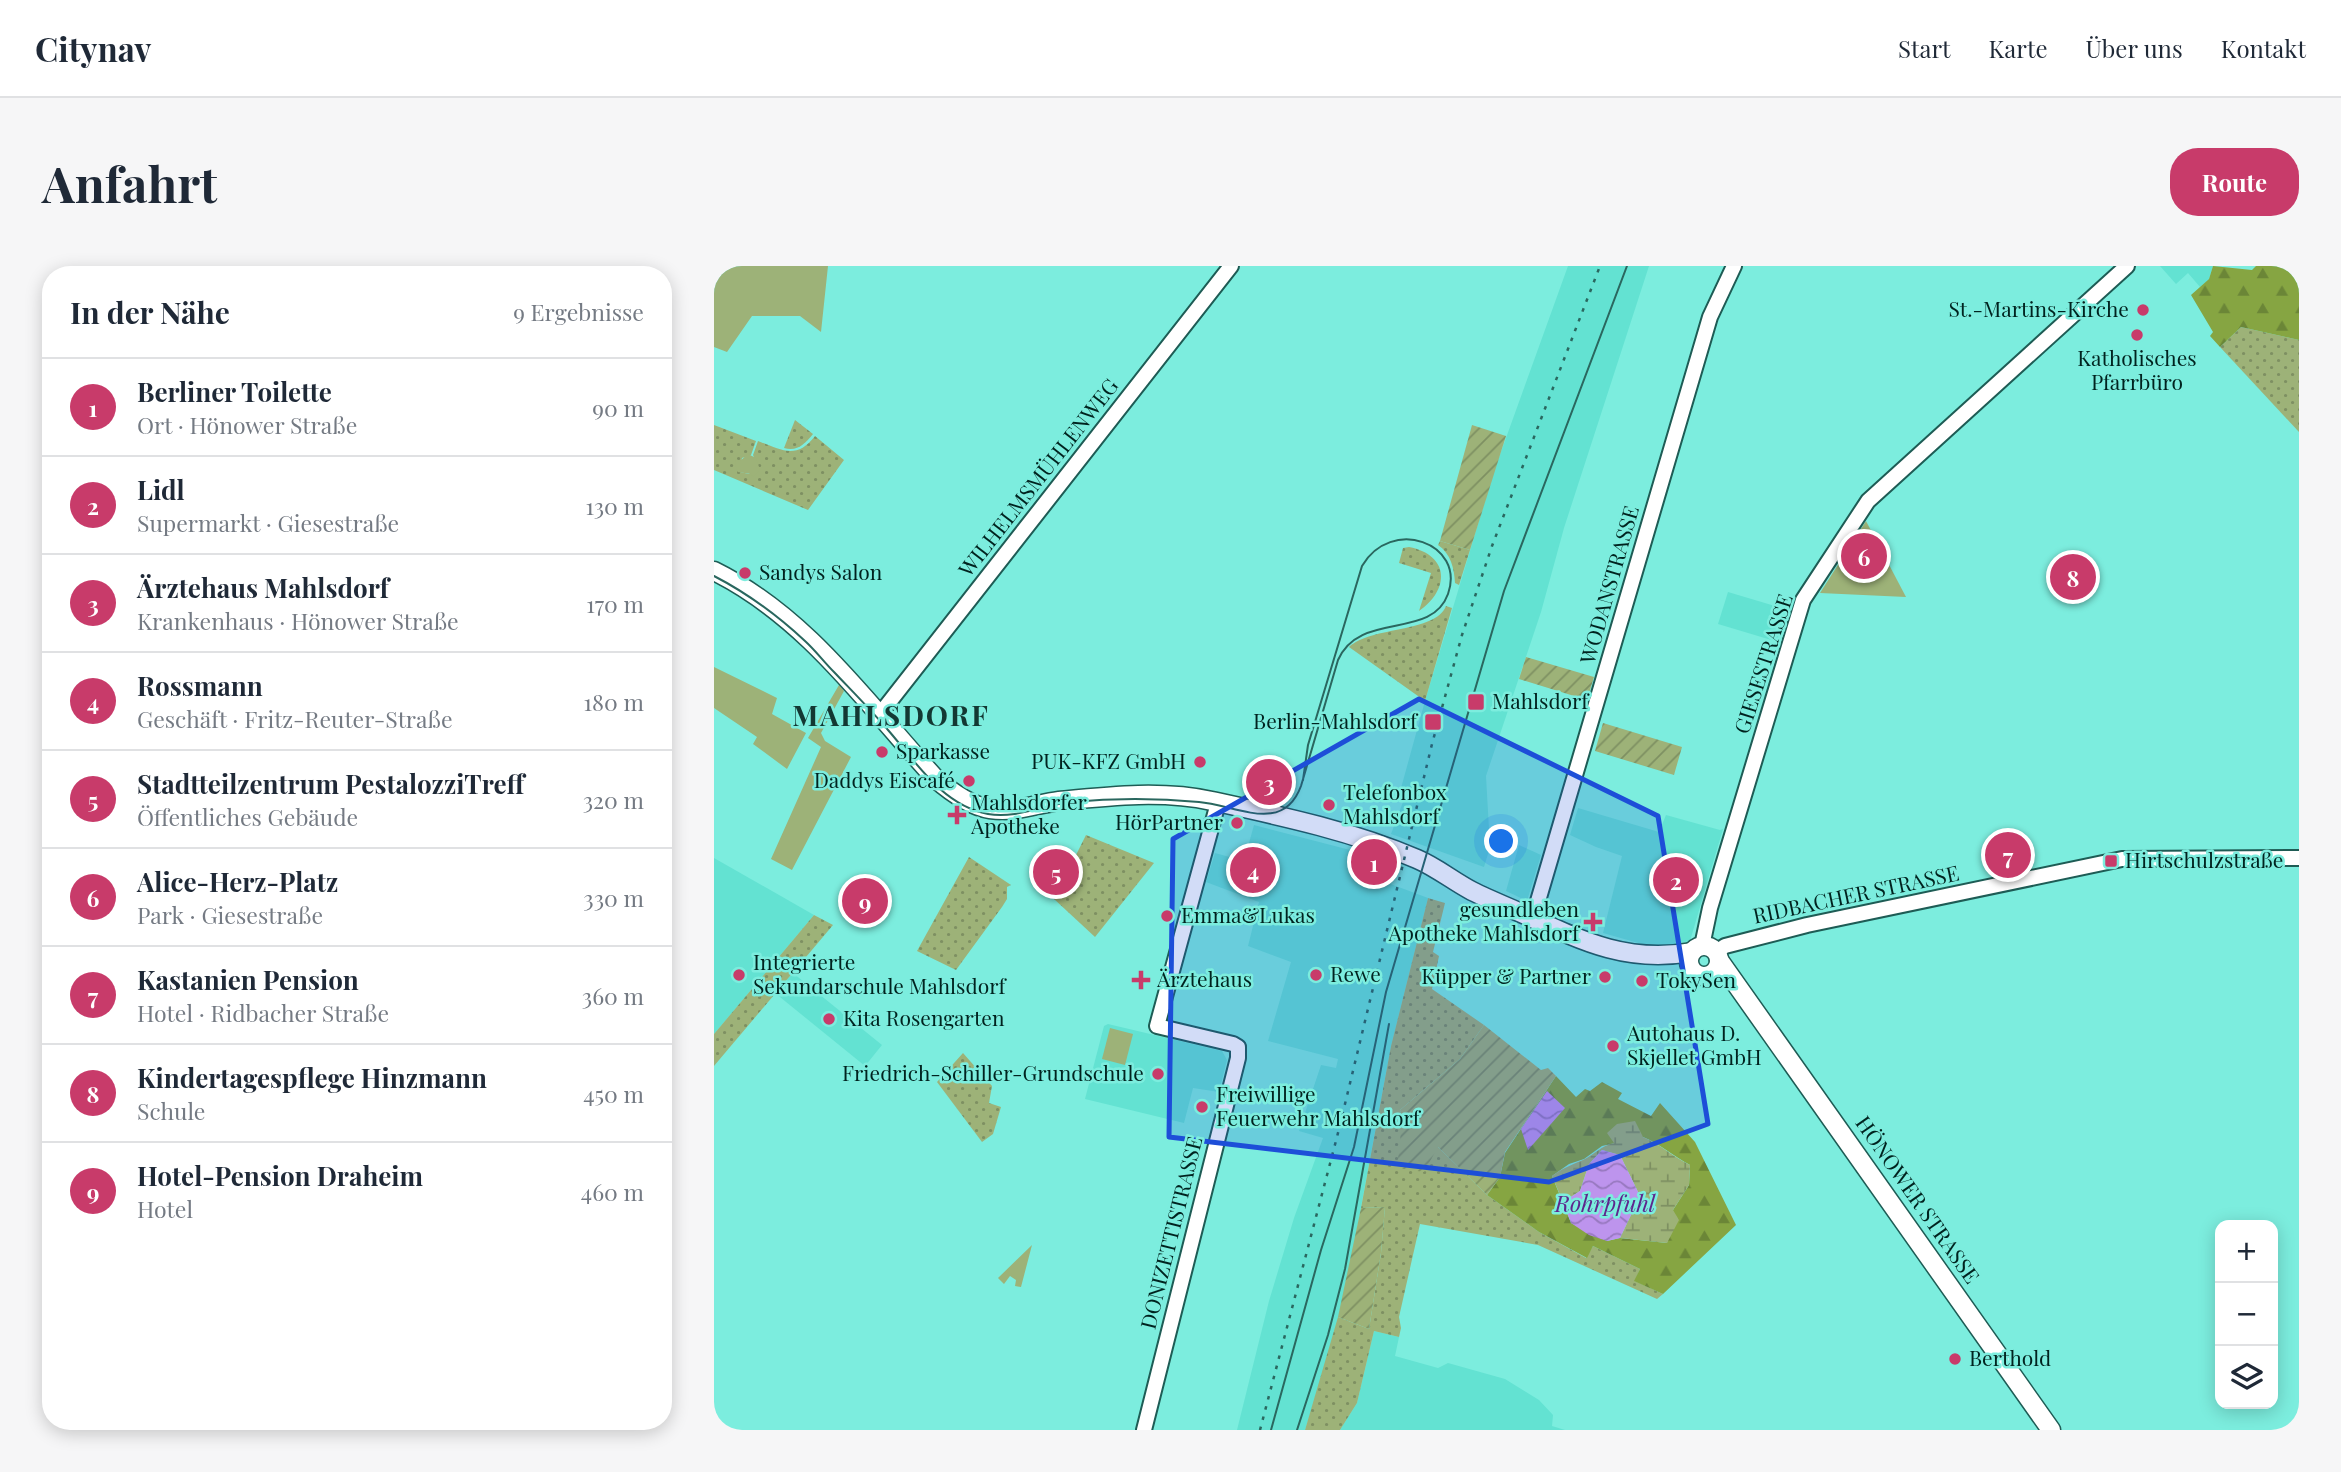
<!DOCTYPE html>
<html lang="de">
<head>
<meta charset="utf-8">
<style>
  :root { --surface:#fff; --page:#f6f6f7; --text:#1f2937; --muted:#747a83; --line:#e0e1e3; --accent:#c83b6a }
  body { margin:0; font-family:"Playfair Display",serif; background:var(--page); color:var(--text) }
  .controls { position:absolute; right:21px; bottom:21px; display:grid; overflow:hidden; border-radius:14px; box-shadow:0 4px 18px #0003 }
  .controls button { width:63px; height:63px; display:grid; place-items:center; padding:0; border:0; border-bottom:2px solid var(--line); background:var(--surface); color:var(--text); font:35px sans-serif }
  .you { position:absolute; left:788px; top:576px; width:24px; height:24px; margin:-18px; border:5px solid #fff; border-radius:50%; background:#1a73e8; box-shadow:0 0 0 10px #1a73e833 }
  .badge { display:grid; place-items:center; width:46px; height:46px; border-radius:50%; background:var(--accent); color:#fff; font-size:23px; font-weight:700 }
  .pin { position:absolute; translate:-50% -50%; border:4px solid #fff; box-shadow:0 2px 7px #0006 }
  .list { margin:0; padding:0; list-style:none }
  h2 { display:flex; justify-content:space-between; align-items:center; height:91px; margin:0; padding:0 28px; font-size:30px }
  h2 small { font-size:23px; font-weight:400; color:var(--muted) }
  .list li { display:grid; grid-template-columns:46px 1fr auto; gap:21px; align-items:center; box-sizing:border-box; height:98px; padding:0 28px; border-top:2px solid var(--line) }
  .list b { display:block; font-size:26px; white-space:nowrap }
  .list p { margin:0; font-size:23px; white-space:nowrap; color:var(--muted) }
  .list em { font-size:23px; font-style:normal; color:var(--muted) }
  .icon { flex:none; width:38px; height:38px; fill:none; stroke:currentColor; stroke-width:2; stroke-linecap:round; stroke-linejoin:round }
  .map { position:relative; flex:none; width:1585px; height:1164px; overflow:hidden; border-radius:28px }
  header { display:flex; align-items:center; gap:42px; box-sizing:border-box; height:98px; padding:0 35px; background:var(--surface); border-bottom:2px solid var(--line) }
  header strong { font-size:33px }
  nav { display:flex; gap:38px; margin-inline-start:auto; font-size:24px }
  .intro { display:flex; align-items:center; justify-content:space-between; box-sizing:border-box; height:168px; padding:0 42px }
  h1 { margin:0; font-size:49px }
  .button { padding:18px 32px; border-radius:28px; background:var(--accent); color:#fff; font-size:24px; font-weight:700 }
  main { display:flex; gap:42px; padding:0 42px }
  aside { flex:1; background:var(--surface); border-radius:28px; box-shadow:0 4px 18px #0003 }
  .map>svg:first-child { display:block }
  .built { fill:#63e2d2 }
  .grass { fill:url(#grass-dots) }
  .forest { fill:url(#forest-firs); fill-rule:evenodd }
  .wetland { fill:url(#wetland-marsh) }
  .park { fill:#9db278 }
  .garden { fill:url(#garden-furrows) }
  .water { fill:url(#water-waves) }
  .lines { fill:none; stroke-linecap:round; stroke-linejoin:round }
  .minor-casing { stroke:#1e5c55; stroke-width:18 }
  .major-casing { stroke:#1e5c55; stroke-width:21 }
  .minor { stroke:#fff; stroke-width:14 }
  .major { stroke:#fff; stroke-width:18 }
  .tram { stroke:#2a675f; stroke-width:2 }
  .rail { stroke:#2a675f; stroke-width:2.5; stroke-dasharray:3.5 7; stroke-linecap:butt }
  .marked { fill:#1d4ed8; fill-opacity:0.2; stroke:#1d4ed8; stroke-width:5; stroke-linejoin:round }
  .poi-dot { fill:#c83b6a; stroke:#7cedde; stroke-width:2.5 }
  .labels { text-anchor:middle; stroke-width:5; stroke-linejoin:round; paint-order:stroke }
  .poi-label { font-size:21px; fill:#00231f; stroke:#7cedde; text-anchor:start }
  .street-label { font-size:21px; fill:#00231f; stroke:#7cedde }
  .water-label { font-size:23px; font-style:italic; fill:#5e278d; stroke:#7cedde }
  .district-label { font-size:28px; font-weight:bold; letter-spacing:2px; fill:#133833; stroke:#7cedde }
</style>
</head>
<body>
<header>
<strong>Citynav</strong>
<nav><a>Start</a><a>Karte</a><a>Über uns</a><a>Kontakt</a></nav>
</header>
<div class="intro"><h1>Anfahrt</h1><a class="button">Route</a></div>
<main>
<aside>
<h2>In der Nähe<small>9 Ergebnisse</small></h2>
<ul class="list">
<li><span class="badge">1</span><div><b>Berliner Toilette</b><p>Ort · Hönower Straße</p></div><em>90 m</em></li>
<li><span class="badge">2</span><div><b>Lidl</b><p>Supermarkt · Giesestraße</p></div><em>130 m</em></li>
<li><span class="badge">3</span><div><b>Ärztehaus Mahlsdorf</b><p>Krankenhaus · Hönower Straße</p></div><em>170 m</em></li>
<li><span class="badge">4</span><div><b>Rossmann</b><p>Geschäft · Fritz-Reuter-Straße</p></div><em>180 m</em></li>
<li><span class="badge">5</span><div><b>Stadtteilzentrum PestalozziTreff</b><p>Öffentliches Gebäude</p></div><em>320 m</em></li>
<li><span class="badge">6</span><div><b>Alice-Herz-Platz</b><p>Park · Giesestraße</p></div><em>330 m</em></li>
<li><span class="badge">7</span><div><b>Kastanien Pension</b><p>Hotel · Ridbacher Straße</p></div><em>360 m</em></li>
<li><span class="badge">8</span><div><b>Kindertagespflege Hinzmann</b><p>Schule</p></div><em>450 m</em></li>
<li><span class="badge">9</span><div><b>Hotel-Pension Draheim</b><p>Hotel</p></div><em>460 m</em></li>
</ul>
</aside>
<div class="map">
<svg width="1585" height="1164" viewBox="0 0 1585 1164">
  <defs>
    <pattern id="grass-dots" width="8" height="8" patternUnits="userSpaceOnUse" patternTransform="scale(1.75)"><rect width="8" height="8" fill="#9db278"/><path d="M2 2h.1M6 6h.1" fill="none" stroke="#7e9062" stroke-width="1.8" stroke-linecap="round"/></pattern>
    <pattern id="forest-firs" width="22" height="20" patternUnits="userSpaceOnUse" patternTransform="scale(1.75)"><rect width="22" height="20" fill="#86a542"/><path d="M5 1l3.5 6h-7zM16 11l3.5 6h-7z" fill="#6b8637"/></pattern>
    <pattern id="wetland-marsh" width="20" height="14" patternUnits="userSpaceOnUse" patternTransform="scale(1.75)"><rect width="20" height="14" fill="#9db278"/><path d="M1 5h8M5 5V1M11 12h8M15 12V8" fill="none" stroke="#7e9062"/></pattern>
    <pattern id="garden-furrows" width="10" height="10" patternUnits="userSpaceOnUse" patternTransform="scale(1.75)"><rect width="10" height="10" fill="#9db278"/><path d="M-1 1l2-2M0 10L10 0M9 11l2-2" fill="none" stroke="#7e9062"/></pattern>
    <pattern id="water-waves" width="16" height="10" patternUnits="userSpaceOnUse" patternTransform="scale(1.75)"><rect width="16" height="10" fill="#bd94ed"/><path d="M0 5q4-4 8 0t8 0" fill="none" stroke="#9778bf"/></pattern>
  </defs>
  <rect width="100%" height="100%" fill="#7cedde"/>
  <g class="built">
    <polygon points="854,0 935,0 850,262 827,346 772,510 775,563 781,565 770,601 677,568 689,536 684,533 711,435 779,208"/>
    <polygon points="1446,0 1499,0 1495,13 1486,21 1474,7 1462,18"/>
    <polygon points="1014,326 1074,344 1064,376 1004,358"/>
    <polygon points="864,542 945,566 952,549 1006,564 1009,563 976,675 942,682 889,667 908,590 882,581 856,569"/>
    <polygon points="540,559 667,592 679,598 674,617 714,632 677,780 636,1000 620,1073 591,1164 523,1164 555,1035 580,952 609,872 585,865 607,799 622,802 624,793 554,775 577,696 534,680 545,636 492,616 501,587 530,595"/>
    <polygon points="805,579 827,589 813,635 792,625"/>
    <polygon points="0,592 100,649 0,768"/>
    <polygon points="79,707 168,779 151,800 61,727"/>
    <polygon points="394,758 508,785 513,794 505,826 479,822 470,857 371,833 390,760"/>
    <polygon points="660,1065 685,1071 681,1090 724,1102 734,1097 791,1113 825,1134 839,1149 838,1160 851,1164 626,1164 643,1137"/>
  </g>
  <g class="grass">
    <polygon points="1527,61 1585,74 1585,166 1506,81"/>
    <path d="M 81,154 L 99,168 C 91,178 83,186 70,182 Z"/>
    <path d="M 0,159 L 42,175 L 37,189 L 28,192 L 26,206 L 35,208 L 44,201 L 39,189 L 44,175 C 67,184 83,194 101,170 L 130,194 L 94,244 L 0,204 Z"/>
    <path d="M 726,275 L 756,284 L 745,319 L 741,317 C 740,302 737,288 724,279 Z"/>
    <path d="M 695,281 C 736,289 736,324 705,345 L 717,307 L 685,297 L 689,282 Z"/>
    <path d="M 732,340 L 738,342 L 711,435 L 635,381 C 658,360 721,367 732,340 Z"/>
    <polygon points="372,569 440,597 381,671 340,633"/>
    <polygon points="255,591 297,619 293,621 293,633 288,641 242,704 203,685"/>
    <polygon points="714,632 731,637 719,686 725,690 718,723 770,759 746,793 686,844 688,856 724,881 773,929 825,966 872,992 879,980 926,1003 921,1015 949,1028 943,1033 824,979 706,958 685,1051 687,1062 685,1071 660,1065 643,1137 626,1164 591,1164 624,1051 655,1063 667,987 671,941 647,942 677,780"/>
    <polygon points="100,649 119,659 0,800 0,768"/>
    <polygon points="249,787 278,820 275,837 287,841 279,868 268,876 223,816"/>
  </g>
  <g class="forest">
    <polygon points="1499,0 1538,4 1542,0 1585,0 1585,74 1527,61 1506,81 1496,70 1499,66 1477,29 1495,13"/>
    <path d="M 842,810 L 862,831 L 871,823 L 876,825 L 888,816 L 908,827 L 904,833 L 937,850 L 946,837 L 981,876 L 1022,959 L 949,1028 L 920,1015 L 926,1003 L 879,980 L 873,992 L 825,966 L 773,929 L 786,911 L 791,887 ZM 929,871 C 946,878 959,890 976,899 L 975,919 L 959,944 L 953,977 L 906,972 L 893,975 L 857,957 L 838,910 L 855,898 L 870,893 L 888,880 Z"/>
  </g>
  <path class="wetland" d="M 921,855 L 929,871 C 946,878 959,891 976,899 L 975,919 L 959,944 L 965,954 L 953,977 L 906,972 L 926,930 L 906,889 L 888,884 L 875,898 L 866,925 L 849,936 L 838,910 C 849,902 857,899 869,894 C 881,888 887,880 900,877 L 893,867 L 903,858 Z"/>
  <g class="park">
    <polygon points="0,0 114,0 107,66 86,50 38,50 13,86 0,81"/>
    <polygon points="34,188 42,192 46,204 39,211 37,208 24,206 21,199 22,193 26,195"/>
    <polygon points="1152,255 1192,331 1106,327"/>
    <polygon points="0,401 63,432 58,448 92,467 73,503 39,478 43,471 0,442"/>
    <polygon points="125,419 130,425 107,467 111,475 137,491 78,604 57,593 107,481 94,472"/>
    <polygon points="396,762 419,768 411,799 388,793"/>
    <polygon points="318,979 307,1021 301,1020 302,1014 296,1010 290,1018 284,1012"/>
  </g>
  <g class="garden">
    <polygon points="758,159 792,170 756,284 726,275"/>
    <polygon points="812,391 880,411 873,434 805,413"/>
    <polygon points="889,457 968,481 960,509 881,485"/>
    <polygon points="770,759 827,804 834,802 842,810 791,886 786,911 773,929 724,881 710,906 683,902 688,856 686,844 746,793"/>
    <polygon points="671,941 667,987 655,1063 624,1051 647,942"/>
  </g>
  <g class="water">
    <polygon points="833,825 851,842 814,884 807,863"/>
    <polygon points="888,884 906,889 926,930 906,972 893,975 875,969 857,957 849,936 866,925 875,898"/>
  </g>
  <g class="lines">
    <defs>
      <g id="minor">
        <polyline points="166,448 517,0"/>
        <polyline points="819,652 996,51 1020,0"/>
        <polyline points="988,680 996,642 1089,334 1154,235 1413,0"/>
        <polyline points="1002,686 1011,680 1093,659 1408,593 1585,592"/>
        <polyline points="430,1164 524,792 524,781 519,778 443,760 504,537"/>
      </g>
      <g id="major">
        <path d="M 0,305 C 93,351 153,438 221,512 C 237,526 256,540 276,543 C 300,547 322,538 345,535 C 395,530 448,524 498,535 C 567,550 638,565 703,593 C 722,601 739,615 758,625 C 776,634 796,642 816,651 C 872,677 915,697 978,686"/>
        <circle cx="990" cy="695" r="15"/>
        <polyline points="1005,694 1337,1164"/>
      </g>
    </defs>
    <use href="#minor" class="minor-casing"/>
    <use href="#major" class="major-casing"/>
    <use href="#minor" class="minor"/>
    <use href="#major" class="major"/>
    <g class="tram">
      <path d="M 0,310 C 33,327 63,349 91,375 C 101,384 110,396 120,406 C 138,425 157,444 174,464 C 202,496 228,539 274,548 C 302,553 330,539 357,536 C 400,532 442,532 485,536 C 522,539 569,569 587,520 L 624,394 C 646,344 717,375 734,328 C 752,277 677,250 648,300 L 594,479 L 589,514"/>
      <polyline points="557,1164 607,984 640,881 672,726 790,325 913,0"/>
      <polyline points="583,1164 614,1069 631,1003 675,758"/>
    </g>
    <polyline class="rail" points="546,1164 623,871 718,478 748,369 778,280 886,0"/>
  </g>
  <path class="marked" d="M 705,433 L 944,550 L 994,858 L 835,916 L 455,871 L 459,573 Z"/>
  <g class="poi-dot">
    <circle cx="1429" cy="44" r="7"/>
    <circle cx="1423" cy="69" r="7"/>
    <circle cx="31" cy="307" r="7"/>
    <rect x="753" y="427" width="18" height="18" rx="3.5"/>
    <rect x="710" y="447" width="18" height="18" rx="3.5"/>
    <circle cx="168" cy="486" r="7"/>
    <circle cx="486" cy="496" r="7"/>
    <circle cx="255" cy="515" r="7"/>
    <circle cx="615" cy="539" r="7"/>
    <path d="M239.5 538.5h7v7h7v7h-7v7h-7v-7h-7v-7h7z"/>
    <circle cx="523" cy="557" r="7"/>
    <rect x="1390" y="588" width="14" height="14" rx="3.5"/>
    <circle cx="453" cy="650" r="7"/>
    <path d="M875.5 645.5h7v7h7v7h-7v7h-7v-7h-7v-7h7z"/>
    <circle cx="25" cy="709" r="7"/>
    <circle cx="602" cy="709" r="7"/>
    <circle cx="891" cy="711" r="7"/>
    <path d="M423.5 703.5h7v7h7v7h-7v7h-7v-7h-7v-7h7z"/>
    <circle cx="928" cy="715" r="7"/>
    <circle cx="115" cy="753" r="7"/>
    <circle cx="899" cy="780" r="7"/>
    <circle cx="444" cy="808" r="7"/>
    <circle cx="488" cy="841" r="7"/>
    <circle cx="1241" cy="1093" r="7"/>
  </g>
  <g class="labels">
    <g class="poi-label">
      <text x="1415" y="51" text-anchor="end">St.-Martins-Kirche</text>
      <text x="1423" y="100" text-anchor="middle">Katholisches<tspan x="1423" dy="24">Pfarrbüro</tspan></text>
      <text x="45" y="314">Sandys Salon</text>
      <text x="778" y="443">Mahlsdorf</text>
      <text x="703" y="463" text-anchor="end">Berlin-Mahlsdorf</text>
      <text x="182" y="493">Sparkasse</text>
      <text x="472" y="503" text-anchor="end">PUK-KFZ GmbH</text>
      <text x="241" y="522" text-anchor="end">Daddys Eiscafé</text>
      <text x="629" y="534">Telefonbox<tspan x="629" dy="24">Mahlsdorf</tspan></text>
      <text x="257" y="544">Mahlsdorfer<tspan x="257" dy="24">Apotheke</tspan></text>
      <text x="509" y="564" text-anchor="end">HörPartner</text>
      <text x="1411" y="602">Hirtschulzstraße</text>
      <text x="865" y="651" text-anchor="end">gesundleben<tspan x="865" dy="24">Apotheke Mahlsdorf</tspan></text>
      <text x="467" y="657">Emma&amp;Lukas</text>
      <text x="39" y="704">Integrierte<tspan x="39" dy="24">Sekundarschule Mahlsdorf</tspan></text>
      <text x="616" y="716">Rewe</text>
      <text x="877" y="718" text-anchor="end">Küpper &amp; Partner</text>
      <text x="443" y="721">Ärztehaus</text>
      <text x="942" y="722">TokySen</text>
      <text x="129" y="760">Kita Rosengarten</text>
      <text x="913" y="775">Autohaus D.<tspan x="913" dy="24">Skjellet GmbH</tspan></text>
      <text x="430" y="815" text-anchor="end">Friedrich-Schiller-Grundschule</text>
      <text x="502" y="836">Freiwillige<tspan x="502" dy="24">Feuerwehr Mahlsdorf</tspan></text>
      <text x="1255" y="1100">Berthold</text>
    </g>
    <g class="street-label">
      <text transform="translate(325 212) rotate(-52)" y="7">WILHELMSMÜHLENWEG</text>
      <text transform="translate(896 319) rotate(-74)" y="7">WODANSTRASSE</text>
      <text transform="translate(1050 398) rotate(-72)" y="7">GIESESTRASSE</text>
      <text transform="translate(1142 629) rotate(-12)" y="7">RIDBACHER STRASSE</text>
      <text transform="translate(1203 934) rotate(55)" y="7">HÖNOWER STRASSE</text>
      <text transform="translate(458 967) rotate(-76)" y="7">DONIZETTISTRASSE</text>
    </g>
    <g class="water-label">
      <text x="891" y="946">Rohrpfuhl</text>
    </g>
    <g class="district-label">
      <text x="177" y="460">MAHLSDORF</text>
    </g>
  </g>
</svg>
<div class="controls">
<button>+</button>
<button>−</button>
<button><svg class="icon" aria-label="layers" viewBox="0 0 24 24"><path d="M12 4l9 5-9 5-9-5zM3 14l9 5 9-5"/></svg></button>
</div>
<div class="you"></div>
<div class="pin badge" style="left:660px;top:596px">1</div>
<div class="pin badge" style="left:962px;top:614px">2</div>
<div class="pin badge" style="left:555px;top:516px">3</div>
<div class="pin badge" style="left:539px;top:604px">4</div>
<div class="pin badge" style="left:342px;top:606px">5</div>
<div class="pin badge" style="left:1150px;top:290px">6</div>
<div class="pin badge" style="left:1294px;top:589px">7</div>
<div class="pin badge" style="left:1359px;top:311px">8</div>
<div class="pin badge" style="left:151px;top:635px">9</div>
</div>
</main>
</body>
</html>
